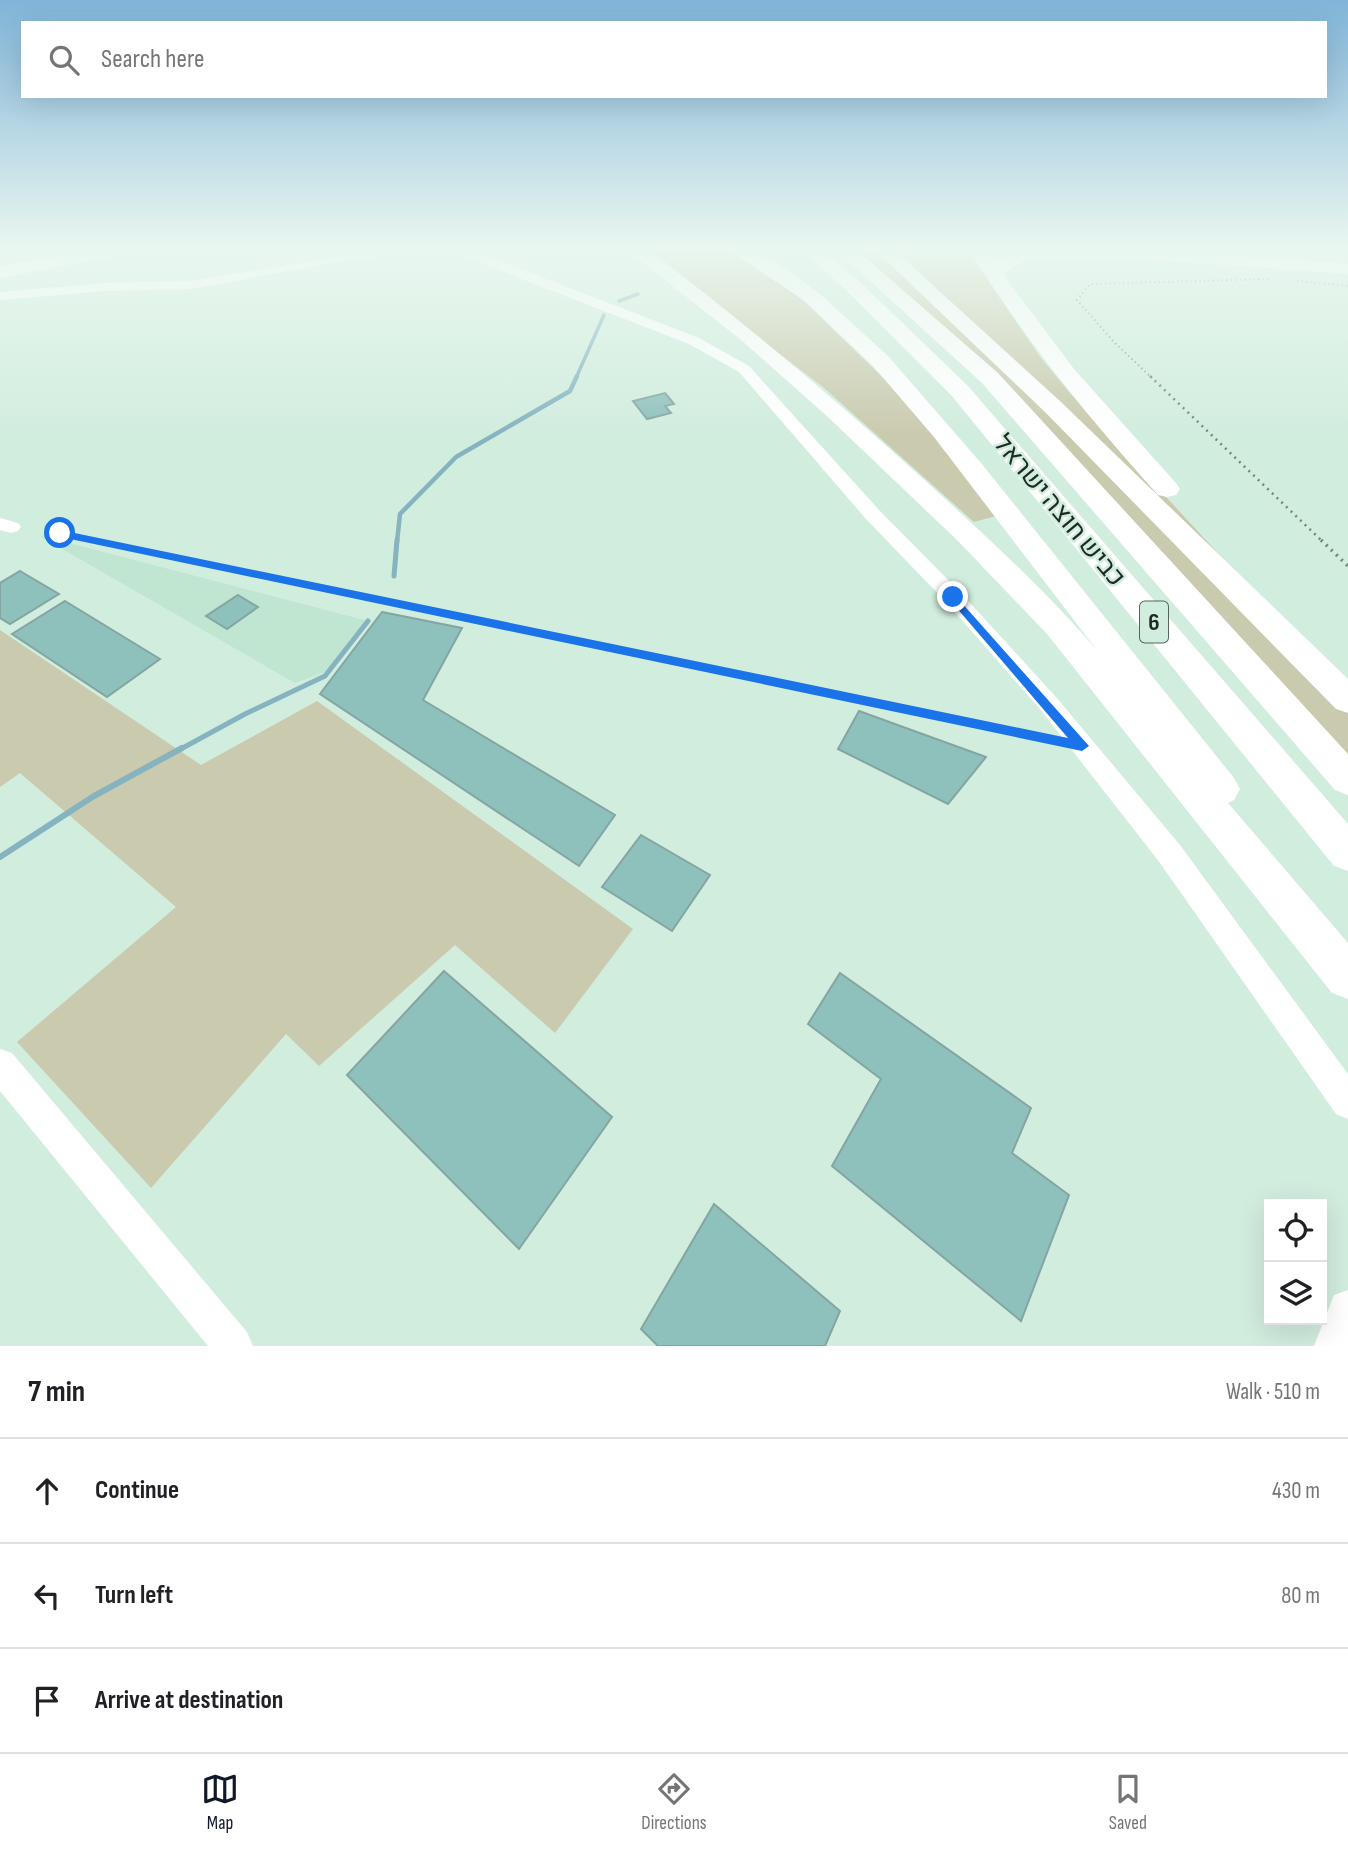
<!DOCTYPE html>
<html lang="en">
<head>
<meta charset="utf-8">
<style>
  :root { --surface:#fff; --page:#f2f2f2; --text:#202124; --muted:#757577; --line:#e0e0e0; --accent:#111827 }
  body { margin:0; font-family:"Sofia Sans Condensed",Heebo,sans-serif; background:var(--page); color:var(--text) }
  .controls { position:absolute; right:21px; bottom:21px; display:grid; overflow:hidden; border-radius:0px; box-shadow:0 7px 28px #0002 }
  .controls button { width:63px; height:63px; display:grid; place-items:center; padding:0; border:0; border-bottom:2px solid var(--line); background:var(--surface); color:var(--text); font:35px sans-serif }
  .stop { position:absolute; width:21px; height:21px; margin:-16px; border:5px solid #1a73e8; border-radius:50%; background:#fff }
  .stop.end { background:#1a73e8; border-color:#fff; box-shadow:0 2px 7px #0008 }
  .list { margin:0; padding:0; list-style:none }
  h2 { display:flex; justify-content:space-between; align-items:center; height:91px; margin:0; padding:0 28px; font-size:30px }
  h2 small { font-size:23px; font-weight:400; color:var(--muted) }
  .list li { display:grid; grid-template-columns:46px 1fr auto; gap:21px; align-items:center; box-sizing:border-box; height:105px; padding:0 28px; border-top:2px solid var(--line) }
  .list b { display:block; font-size:26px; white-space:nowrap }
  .list em { font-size:23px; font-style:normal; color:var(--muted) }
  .icon { flex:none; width:38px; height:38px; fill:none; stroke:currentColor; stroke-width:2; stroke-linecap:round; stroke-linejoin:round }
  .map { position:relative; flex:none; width:1348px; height:1346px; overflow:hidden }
  .search { position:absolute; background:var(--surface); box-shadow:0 7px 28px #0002; left:21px; right:21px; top:21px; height:77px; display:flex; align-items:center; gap:18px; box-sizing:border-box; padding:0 24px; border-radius:0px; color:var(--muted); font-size:26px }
  .sheet { height:406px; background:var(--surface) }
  nav { display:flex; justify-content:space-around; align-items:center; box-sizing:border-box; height:98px; border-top:2px solid var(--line); background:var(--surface); font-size:19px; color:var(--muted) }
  nav a { display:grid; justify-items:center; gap:4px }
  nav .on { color:var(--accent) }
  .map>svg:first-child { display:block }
  .built { fill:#c0e5d1 }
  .green { fill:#cacaae }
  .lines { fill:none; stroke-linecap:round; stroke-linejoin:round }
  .stream-far3 { stroke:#85b3c0; stroke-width:3.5 }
  .stream-far2 { stroke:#85b3c0; stroke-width:4.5 }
  .stream-far1 { stroke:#85b3c0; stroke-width:5 }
  .stream { stroke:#85b3c0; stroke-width:6 }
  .building { fill:#8ec0bc; stroke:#84a5a2; stroke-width:2 }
  .path-far2 { stroke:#74877d; stroke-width:2; stroke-dasharray:1 3.5; stroke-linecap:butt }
  .path-far1 { stroke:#74877d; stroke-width:2.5; stroke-dasharray:2 4.5; stroke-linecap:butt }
  .path { stroke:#74877d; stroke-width:3.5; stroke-dasharray:2 5; stroke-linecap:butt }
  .minor { fill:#fff; fill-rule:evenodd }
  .major { fill:#fff; fill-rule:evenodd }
  .highway { fill:#fff; fill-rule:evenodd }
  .route { fill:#1a73e8 }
  .labels { text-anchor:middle; stroke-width:5; stroke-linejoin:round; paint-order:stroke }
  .shield { fill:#d1edde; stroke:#54645b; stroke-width:2 }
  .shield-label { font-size:24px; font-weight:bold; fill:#1e2923 }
  .street-label { font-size:26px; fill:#1e2923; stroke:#d1edde }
</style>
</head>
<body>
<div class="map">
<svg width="1348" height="1346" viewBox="0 0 1348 1346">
  <rect width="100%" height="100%" fill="#d1edde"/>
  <polygon class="built" points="38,535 368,621 333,669 295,683"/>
  <g class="green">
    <polygon points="652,248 730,250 786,284 904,398 996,516 974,522 823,387 652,257 650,249"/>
    <polygon points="854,250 968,252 1041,358 1070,393 1348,694 1348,760"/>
    <polygon points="0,630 201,765 317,701 633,929 555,1033 455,945 319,1066 286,1034 151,1188 17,1042 176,907 20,773 0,787"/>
  </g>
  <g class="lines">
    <g class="stream-far3">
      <polyline points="619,301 638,294"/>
      <polyline points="576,378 604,315"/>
    </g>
    <polyline class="stream-far2" points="397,542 400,514 456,457 570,391 577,376"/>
    <g class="stream-far1">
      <polyline points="394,576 397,540"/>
      <polyline points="179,750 245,714 325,676 368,621"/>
    </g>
    <polyline class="stream" points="0,857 94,796 182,748"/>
  </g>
  <g class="building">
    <polygon points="665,393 674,404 665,406 671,413 647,419 633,401"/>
    <polygon points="20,571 59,594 10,624 0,618 0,583"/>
    <polygon points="238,595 258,607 227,629 206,616"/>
    <polygon points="65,601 160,659 107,697 12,634"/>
    <polygon points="382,612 462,628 423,700 615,815 579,866 320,694"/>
    <polygon points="859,711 986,757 948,804 838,749"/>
    <polygon points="641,835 710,875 672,931 602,887"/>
    <polygon points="444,971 612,1117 519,1249 347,1075"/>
    <polygon points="840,973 1031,1108 1012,1153 1069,1195 1021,1321 832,1166 881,1079 808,1024"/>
    <polygon points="714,1204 840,1311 825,1346 658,1346 641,1329"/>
  </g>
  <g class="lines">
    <g class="path-far2">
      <polyline points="1297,281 1348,286"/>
      <polyline points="1152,378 1114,342 1077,300 1090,284 1268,279"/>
    </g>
    <g class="path-far1">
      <polyline points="1150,376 1323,542"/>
      <polyline points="60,533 104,542"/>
    </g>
    <g class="path">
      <polyline points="96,540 1055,740"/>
      <polyline points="1321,540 1348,566"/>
    </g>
    <g class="minor">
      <polygon points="389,248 469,249 699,338 749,366 880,511 960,592 1056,697 1180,845 1348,1074 1348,1119 1336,1114 1160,863 1040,709 946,602 866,519 739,372 689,344 463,256 416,251 338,262 191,289 104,291 0,300 0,292 104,283 191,281"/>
      <polygon points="0,518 18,523 21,527 18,531 11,533 0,530"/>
      <polygon points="0,1049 12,1053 247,1332 253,1346 208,1346 0,1091"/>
      <polygon points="1348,1290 1348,1346 1314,1346 1334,1295"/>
    </g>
    <path class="major" d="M 824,248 C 999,248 1173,248 1348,264 L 1348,274 L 1154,260 L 831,252 Z"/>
    <g class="highway">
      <polygon points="103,248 139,248 130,253 0,278 0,266"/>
      <path d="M 619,248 L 641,248 L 654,254 C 750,327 841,404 930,485 C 988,538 1045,590 1096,649 L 934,437 L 873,366 L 805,301 L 726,248 L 747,248 L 781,266 L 819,293 L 888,356 L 981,463 L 1234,778 L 1240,789 L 1234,800 L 1228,803 L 1348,943 L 1348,999 L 1332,993 L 1047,634 L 959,542 L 828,417 L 740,339 L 642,262 Z"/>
      <polygon points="799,248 818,248 860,282 968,386 1348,824 1348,871 1334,866 952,396 846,290"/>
      <polygon points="873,248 892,248 1061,402 1348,679 1348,713 1336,709 1045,412"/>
      <path d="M 969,248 L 987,248 L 995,261 C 1013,248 1033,248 1055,248 L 1057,251 L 1054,255 L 1024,260 L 1003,274 L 1074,369 L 1176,483 L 1180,489 L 1176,495 L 1167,497 L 1158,495 C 1088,417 1022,337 969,248 Z"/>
      <polygon points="853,251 859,252 998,373 1348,754 1348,795 1335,790 982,383 847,260 844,256 847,252"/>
    </g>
  </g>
  <linearGradient id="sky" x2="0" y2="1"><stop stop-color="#80b4d8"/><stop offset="0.57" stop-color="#eaf7f0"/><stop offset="1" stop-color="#eaf7f0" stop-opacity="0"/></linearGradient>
  <rect width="1348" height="436" fill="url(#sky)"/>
  <polygon class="route" points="60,530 1068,738 949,599 949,594 953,593 1089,746 1082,751 56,536 55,533"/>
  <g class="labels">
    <rect class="shield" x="1140" y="601.5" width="28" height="41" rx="5"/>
    <g class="shield-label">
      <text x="1154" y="630">6</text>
    </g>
    <g class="street-label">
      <text transform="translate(1060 510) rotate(50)" y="9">כביש חוצה ישראל</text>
    </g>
  </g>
</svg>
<div class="controls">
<button><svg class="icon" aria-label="locate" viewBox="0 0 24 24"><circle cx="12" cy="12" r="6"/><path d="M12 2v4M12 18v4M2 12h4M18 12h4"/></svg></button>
<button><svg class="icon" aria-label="layers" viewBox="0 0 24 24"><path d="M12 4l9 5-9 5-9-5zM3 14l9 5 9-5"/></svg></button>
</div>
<div class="stop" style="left:60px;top:533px"></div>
<div class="stop end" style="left:953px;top:597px"></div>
<div class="search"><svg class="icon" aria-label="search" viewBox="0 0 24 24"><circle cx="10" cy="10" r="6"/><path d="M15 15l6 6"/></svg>Search here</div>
</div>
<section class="sheet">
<h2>7 min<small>Walk · 510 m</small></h2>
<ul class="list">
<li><svg class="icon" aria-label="ahead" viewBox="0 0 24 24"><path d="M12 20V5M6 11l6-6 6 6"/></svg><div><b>Continue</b></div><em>430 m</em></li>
<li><svg class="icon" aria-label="left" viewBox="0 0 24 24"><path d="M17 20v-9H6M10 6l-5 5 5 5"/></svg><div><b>Turn left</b></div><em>80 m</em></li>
<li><svg class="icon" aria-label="arrive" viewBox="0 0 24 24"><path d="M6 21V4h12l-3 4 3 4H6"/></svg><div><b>Arrive at destination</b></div></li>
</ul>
</section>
<nav>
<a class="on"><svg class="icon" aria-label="map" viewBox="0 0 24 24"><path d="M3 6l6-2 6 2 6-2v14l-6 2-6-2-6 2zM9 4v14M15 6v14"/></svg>Map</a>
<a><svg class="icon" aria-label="directions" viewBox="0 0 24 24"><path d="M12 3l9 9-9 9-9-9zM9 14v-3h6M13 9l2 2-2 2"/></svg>Directions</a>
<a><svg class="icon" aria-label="saved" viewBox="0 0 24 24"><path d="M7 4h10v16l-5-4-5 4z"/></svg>Saved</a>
</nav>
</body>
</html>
